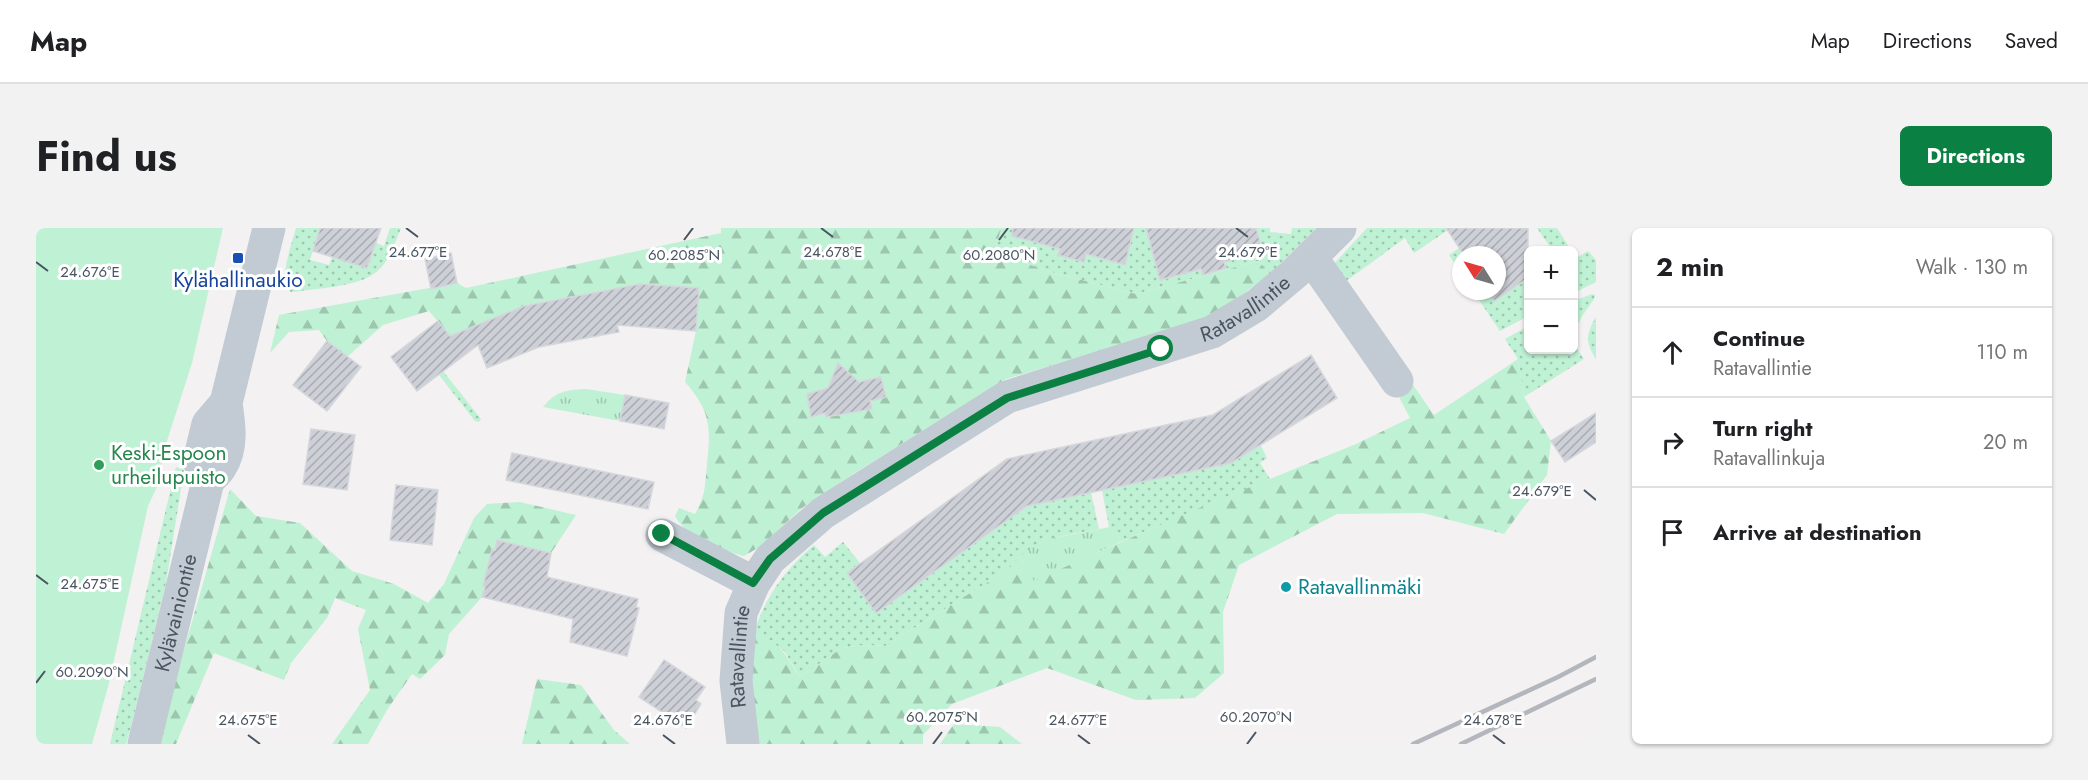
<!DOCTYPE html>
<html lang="en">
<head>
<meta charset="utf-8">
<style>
  :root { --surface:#fff; --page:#f2f2f2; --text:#202124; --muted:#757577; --line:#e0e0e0; --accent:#0b8043 }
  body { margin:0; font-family:Jost,sans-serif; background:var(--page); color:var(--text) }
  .controls { position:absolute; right:18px; top:18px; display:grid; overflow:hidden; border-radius:9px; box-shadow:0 2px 4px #0004 }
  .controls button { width:54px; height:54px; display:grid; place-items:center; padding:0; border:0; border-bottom:2px solid var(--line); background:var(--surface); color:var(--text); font:30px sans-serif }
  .compass { position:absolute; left:1416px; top:18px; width:54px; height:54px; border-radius:50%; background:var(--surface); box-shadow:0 2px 4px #0004; rotate:307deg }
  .stop { position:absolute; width:18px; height:18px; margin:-14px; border:4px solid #0b8043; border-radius:50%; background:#fff }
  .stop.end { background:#0b8043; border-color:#fff; box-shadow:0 2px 6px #0008 }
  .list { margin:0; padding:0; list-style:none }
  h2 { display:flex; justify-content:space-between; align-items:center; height:78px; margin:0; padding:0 24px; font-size:26px }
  h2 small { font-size:20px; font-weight:400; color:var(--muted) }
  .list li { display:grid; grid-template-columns:39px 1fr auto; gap:18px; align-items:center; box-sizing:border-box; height:90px; padding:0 24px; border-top:2px solid var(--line) }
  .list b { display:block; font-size:22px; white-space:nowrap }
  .list p { margin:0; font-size:20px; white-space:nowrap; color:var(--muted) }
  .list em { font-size:20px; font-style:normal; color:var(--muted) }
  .icon { flex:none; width:33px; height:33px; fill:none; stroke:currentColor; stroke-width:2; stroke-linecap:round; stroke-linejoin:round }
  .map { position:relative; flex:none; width:1560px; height:516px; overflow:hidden; border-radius:9px }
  header { display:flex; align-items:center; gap:36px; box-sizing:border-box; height:84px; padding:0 30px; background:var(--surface); border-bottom:2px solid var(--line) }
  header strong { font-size:28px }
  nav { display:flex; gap:33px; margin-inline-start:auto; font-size:21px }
  .intro { display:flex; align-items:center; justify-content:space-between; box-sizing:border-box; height:144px; padding:0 36px }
  h1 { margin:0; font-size:42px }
  .button { padding:15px 27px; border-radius:9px; background:var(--accent); color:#fff; font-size:21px; font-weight:700 }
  main { display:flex; gap:36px; padding:0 36px }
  aside { flex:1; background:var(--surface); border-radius:9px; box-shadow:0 2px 4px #0004 }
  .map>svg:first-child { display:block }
  .grass { fill:url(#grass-dots) }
  .forest { fill:url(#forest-firs) }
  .park { fill:url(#park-tufts) }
  .garden { fill:#bff1d4 }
  .building { fill:url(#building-hatch); stroke:#d5d7dd; stroke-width:1.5 }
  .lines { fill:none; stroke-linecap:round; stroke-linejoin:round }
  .minor { stroke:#c2cbd3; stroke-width:33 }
  .rail { stroke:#b3b6bc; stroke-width:4.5 }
  .route { stroke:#0b8043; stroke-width:8 }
  .ticks { fill:none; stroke:#48545f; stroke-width:2 }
  .transit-dot { fill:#1a4fb4; stroke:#fff; stroke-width:2 }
  .leisure-dot { fill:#2e9e5b; stroke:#fff; stroke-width:2 }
  .culture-dot { fill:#0f9aa8; stroke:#fff; stroke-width:2 }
  .labels { text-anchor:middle; stroke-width:6; stroke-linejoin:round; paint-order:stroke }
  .transit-label { font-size:21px; fill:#164399; stroke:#fff }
  .street-label { font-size:21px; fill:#48545f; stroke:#fff }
  .leisure-label { font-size:21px; fill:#27864d; stroke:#fff; text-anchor:start }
  .culture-label { font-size:21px; fill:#0d838f; stroke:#fff; text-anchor:start }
  .ticks-label { font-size:15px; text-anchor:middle; fill:#48545f; stroke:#fff; stroke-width:6; stroke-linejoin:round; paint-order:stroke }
</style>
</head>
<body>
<header>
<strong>Map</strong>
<nav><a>Map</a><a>Directions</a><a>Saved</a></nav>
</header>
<div class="intro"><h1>Find us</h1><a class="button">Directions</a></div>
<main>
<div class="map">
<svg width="1560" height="516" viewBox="0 0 1560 516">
  <defs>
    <pattern id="grass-dots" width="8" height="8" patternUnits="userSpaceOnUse" patternTransform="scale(1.5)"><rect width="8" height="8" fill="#bff1d4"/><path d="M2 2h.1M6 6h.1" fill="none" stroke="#9dc6af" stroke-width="1.8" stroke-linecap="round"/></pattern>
    <pattern id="forest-firs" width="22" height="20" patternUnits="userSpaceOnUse" patternTransform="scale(1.5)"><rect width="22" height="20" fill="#bff1d4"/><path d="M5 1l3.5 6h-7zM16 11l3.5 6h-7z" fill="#9dc6af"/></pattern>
    <pattern id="park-tufts" width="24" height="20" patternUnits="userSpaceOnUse" patternTransform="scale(1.5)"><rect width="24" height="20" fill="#bff1d4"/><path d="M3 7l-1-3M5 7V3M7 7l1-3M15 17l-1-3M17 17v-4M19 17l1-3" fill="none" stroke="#9dc6af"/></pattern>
    <pattern id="building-hatch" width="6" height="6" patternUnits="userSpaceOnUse" patternTransform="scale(1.5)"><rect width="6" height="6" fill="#cdd0d6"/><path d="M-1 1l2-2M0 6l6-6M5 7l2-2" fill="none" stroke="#a8abb1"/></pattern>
  </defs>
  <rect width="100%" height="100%" fill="#f3f1f1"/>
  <g class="grass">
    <path d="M 260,0 L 284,0 L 274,32 L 293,37 L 296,29 L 331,40 L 340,15 L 348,18 L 354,0 L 365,0 C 359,15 353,35 339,45 C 321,59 278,61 255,64 C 241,53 256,16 260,0 Z"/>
    <polygon points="965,0 983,0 1024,21 1022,27 1047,34 1050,26 1088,37 1098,0 1110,0 1124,51 1165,41 1167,46 1189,40 1188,34 1227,23 1220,0 1234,0 1234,4 1255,6 1256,0 1281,0 1234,46 1222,33 1100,66 1011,43 959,24"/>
    <polygon points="1331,0 1410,0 1412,2 1378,25 1369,10 1309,54 1294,40"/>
    <polygon points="1501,0 1521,0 1535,22 1516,22"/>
    <polygon points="1423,20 1428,27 1425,27 1425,45 1413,27"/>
    <polygon points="1552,23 1560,32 1560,54 1538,65 1538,26 1540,30"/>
    <polygon points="1492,50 1492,88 1464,103 1437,63 1451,63 1458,73"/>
    <path d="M 1556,66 L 1559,67 L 1558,71 C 1544,92 1529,106 1548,131 L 1488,169 L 1482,131 L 1469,111 L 1492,98 L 1492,122 L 1538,122 L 1538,73 Z"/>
    <path d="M 1560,89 L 1560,131 C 1549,114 1550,106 1560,89 Z"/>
    <polygon points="407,143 445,191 443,194 439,193 403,147"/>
    <polygon points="1224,216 1231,230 1224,235 1234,251 1084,314 1079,299 1073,299 1066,262"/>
    <polygon points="140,239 148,242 130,355 95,499 90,516 74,516"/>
    <path d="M 1055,264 L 1063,301 C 1024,309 1001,308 973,341 L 849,418 L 829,417 L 806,420 L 764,449 L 748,423 L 718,404 C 731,366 748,343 778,317 L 789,329 L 807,314 L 824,335 L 811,345 L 840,385 L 991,278 Z"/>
  </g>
  <g class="forest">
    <path d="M 685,0 L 965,0 L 959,24 L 1011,43 L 1100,66 L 1222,33 L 1234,46 L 1183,84 L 1138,101 L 970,151 L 817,246 L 766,280 L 725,318 L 708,328 C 684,321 652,311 639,288 L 643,280 L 659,286 C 670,266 669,258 671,236 C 675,200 675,183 649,154 L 660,103 L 663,60 L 603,56 L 490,77 L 435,100 L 416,110 L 393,83 L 347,97 L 311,129 L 291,113 L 283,102 L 253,104 L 234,125 L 243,87 L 421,55 L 430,60 L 685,5 Z"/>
    <path d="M 1482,131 L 1488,169 L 1515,213 L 1511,247 L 1468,306 L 1387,285 L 1301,286 L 1203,337 L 1187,384 L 1188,445 L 1159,470 L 1100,472 L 1011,440 L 916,476 L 887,507 L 887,516 L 719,516 L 713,456 L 718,404 C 747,417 747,424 764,449 L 806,420 L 829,417 L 849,418 L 973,341 L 984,328 L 998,352 L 1170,277 L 1320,216 L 1374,190 L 1362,167 L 1377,157 L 1398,187 Z"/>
    <polygon points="194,261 220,288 264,295 316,343 358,356 392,375 408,356 438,290 451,276 484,274 540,287 515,325 461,313 459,322 456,321 447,357 449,359 446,369 413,406 409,427 384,451 376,446 351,482 332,516 296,516 334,462 322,401 330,382 299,370 291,390 255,435 248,452 178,425 140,516 121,516"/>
    <polygon points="501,451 545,457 578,502 594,516 486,516"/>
    <polygon points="918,496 964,499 986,516 904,516"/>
  </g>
  <g class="park">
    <path d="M 550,161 L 589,167 L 584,193 L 507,179 C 520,163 530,162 550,161 Z"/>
    <polygon points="1079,298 1084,314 998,353 984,328 1008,312"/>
  </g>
  <polygon class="garden" points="0,0 187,0 156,135 130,216 121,259 112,278 73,455 56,516 0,516"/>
  <g class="building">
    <polygon points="284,0 345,0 331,40 277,23"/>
    <polygon points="977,0 1098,0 1089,37 1050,26 1048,34 1022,27 1024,21 976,8"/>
    <polygon points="1110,0 1220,0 1227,23 1188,34 1190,40 1167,47 1165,41 1124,52"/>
    <polygon points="1410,0 1492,0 1492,50 1458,73 1451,63 1461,63 1461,27 1428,27"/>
    <polygon points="415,25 421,55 395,61 389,31"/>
    <polygon points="604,56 663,60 660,103 581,97 583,104 503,119 451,140 442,117 381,163 355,129 402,93 414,108 488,78"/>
    <polygon points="291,113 325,139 291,183 257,157"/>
    <polygon points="1275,127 1301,170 1195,235 991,278 840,385 811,345 971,231 1177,187"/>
    <polygon points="802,135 823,154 845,149 850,169 834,173 836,181 790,189 789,185 775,189 771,166 792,160"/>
    <polygon points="589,167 633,175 628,201 584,193"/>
    <polygon points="1560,185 1560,214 1529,234 1515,213"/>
    <polygon points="275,201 319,207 311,262 267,256"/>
    <polygon points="476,225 618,254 612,281 470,252"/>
    <polygon points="360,257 402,262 396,317 354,312"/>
    <polygon points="461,312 515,325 511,349 602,371 600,379 603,380 591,428 534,414 537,391 446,369 449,359 447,358 456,321 459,322"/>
    <polygon points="628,432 669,459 660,472 665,476 650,500 603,469"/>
  </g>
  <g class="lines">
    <g class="minor">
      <polyline points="1275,29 1361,153"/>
      <polyline points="172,253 163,233 172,196 190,175"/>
      <polyline points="626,307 718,355"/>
      <path id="s1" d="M 108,516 L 172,253 C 176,248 182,244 185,238 C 197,220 193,195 190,175 L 233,0"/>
      <path id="s2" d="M 707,516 L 700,453 L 705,385 L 718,355 L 734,331 L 787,285 L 971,169 L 1176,104 L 1221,77 L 1259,45 L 1304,0"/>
    </g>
    <g class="rail">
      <polyline points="1377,516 1522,449 1560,429"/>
      <polyline points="1425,516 1560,451"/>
    </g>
  </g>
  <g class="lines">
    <polyline class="route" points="626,306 717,355 734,331 787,285 971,170 1125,121"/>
  </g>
  <path class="ticks" d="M 370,0 L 382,9M 785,0 L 797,9M 1200,0 L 1212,9M 648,12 L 657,0M 963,12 L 972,0M 0,34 L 12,43M 1548,262 L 1560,272M 0,347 L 12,356M 0,455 L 9,443M 212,507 L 224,516M 627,507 L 639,516M 1042,507 L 1054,516M 1457,507 L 1469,516M 897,516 L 906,504M 1211,516 L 1220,504"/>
  <rect class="transit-dot" x="196" y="24" width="12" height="12" rx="3"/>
  <circle class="leisure-dot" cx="63" cy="237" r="6"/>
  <circle class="culture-dot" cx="1250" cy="359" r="6"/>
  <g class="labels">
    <g class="transit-label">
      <text x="202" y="59">Kylähallinaukio</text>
    </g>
    <g class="street-label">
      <text dy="7" stroke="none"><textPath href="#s2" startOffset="736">Ratavallintie</textPath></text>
      <text dy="7" stroke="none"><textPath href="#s1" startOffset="135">Kylävainiontie</textPath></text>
      <text dy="7" stroke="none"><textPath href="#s2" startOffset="88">Ratavallintie</textPath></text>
    </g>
    <g class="leisure-label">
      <text x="75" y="232">Keski-Espoon<tspan x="75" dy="24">urheilupuisto</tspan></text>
    </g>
    <g class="culture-label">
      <text x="1262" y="366">Ratavallinmäki</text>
    </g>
  </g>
  <g class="ticks-label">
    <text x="382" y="29">24.677°E</text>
    <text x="797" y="29">24.678°E</text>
    <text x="1212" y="29">24.679°E</text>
    <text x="648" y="32">60.2085°N</text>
    <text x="963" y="32">60.2080°N</text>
    <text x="54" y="49">24.676°E</text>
    <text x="1506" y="268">24.679°E</text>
    <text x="54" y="361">24.675°E</text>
    <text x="56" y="449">60.2090°N</text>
    <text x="906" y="494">60.2075°N</text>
    <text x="1220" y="494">60.2070°N</text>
    <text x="212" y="497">24.675°E</text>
    <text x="627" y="497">24.676°E</text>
    <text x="1042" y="497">24.677°E</text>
    <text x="1457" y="497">24.678°E</text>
  </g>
</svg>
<div class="controls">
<button>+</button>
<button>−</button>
</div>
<svg class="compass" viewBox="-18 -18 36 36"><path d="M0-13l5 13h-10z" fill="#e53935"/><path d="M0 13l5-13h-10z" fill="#757577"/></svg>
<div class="stop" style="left:1125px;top:121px"></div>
<div class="stop end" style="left:626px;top:306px"></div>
</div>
<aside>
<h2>2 min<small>Walk · 130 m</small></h2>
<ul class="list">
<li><svg class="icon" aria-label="ahead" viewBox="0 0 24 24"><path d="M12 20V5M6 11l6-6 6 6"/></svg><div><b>Continue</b><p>Ratavallintie</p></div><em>110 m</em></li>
<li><svg class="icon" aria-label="right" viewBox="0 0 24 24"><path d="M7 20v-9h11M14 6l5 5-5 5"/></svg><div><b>Turn right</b><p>Ratavallinkuja</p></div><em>20 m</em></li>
<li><svg class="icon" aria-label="arrive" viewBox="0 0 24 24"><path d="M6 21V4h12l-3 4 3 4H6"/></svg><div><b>Arrive at destination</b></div></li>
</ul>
</aside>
</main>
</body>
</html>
